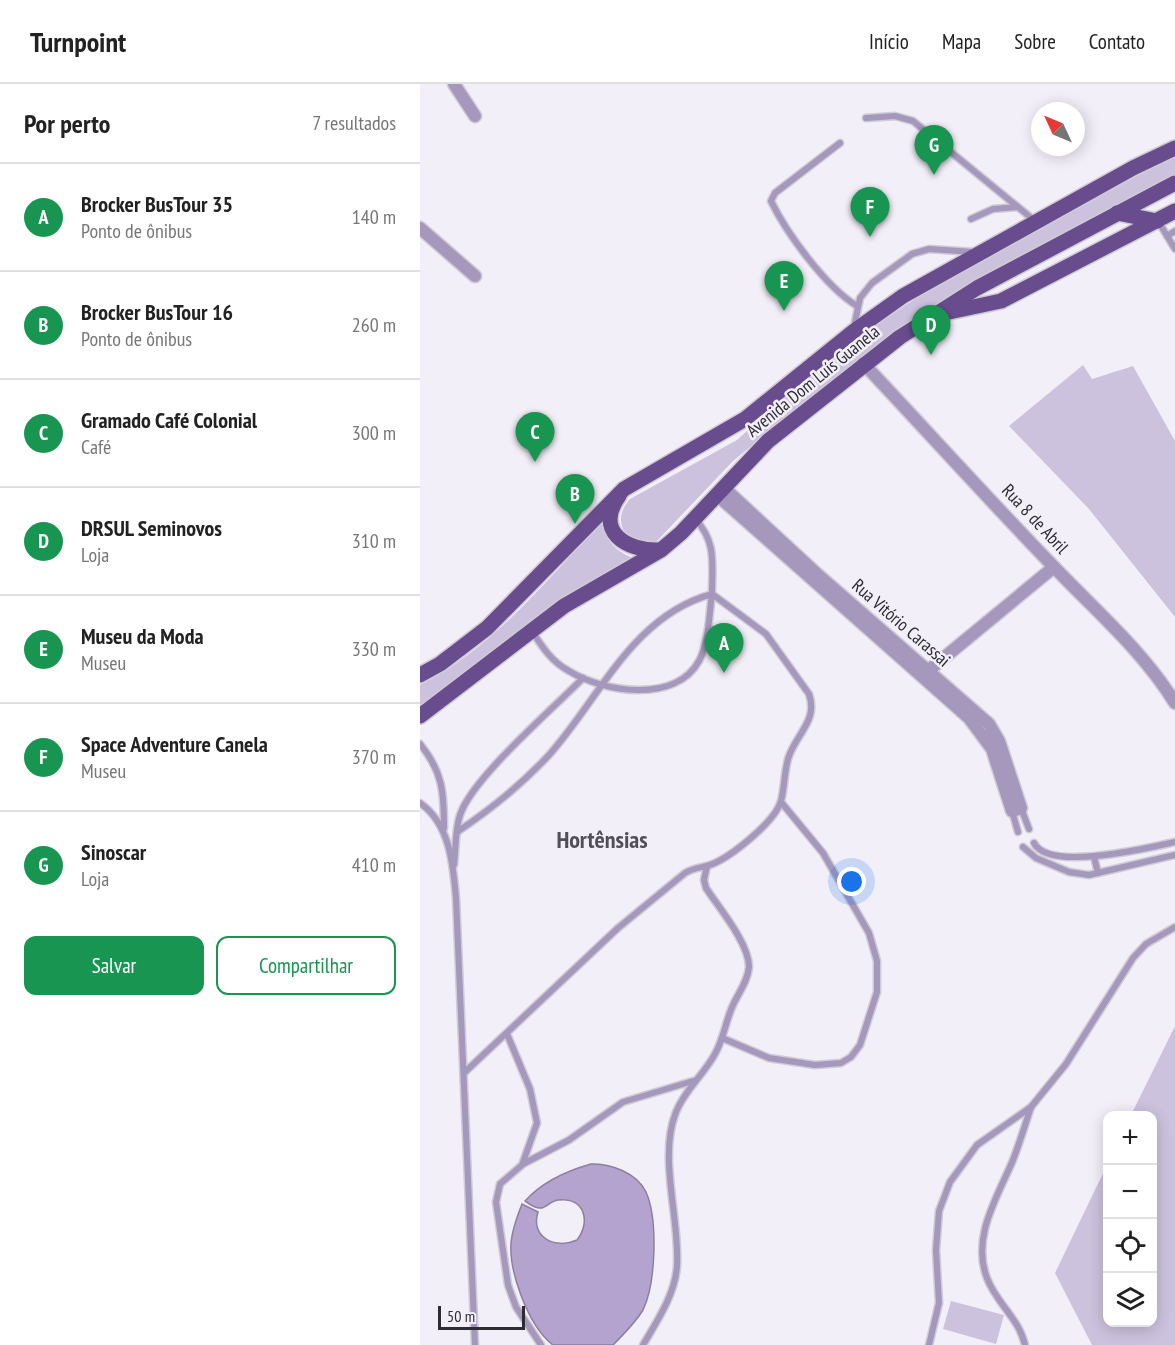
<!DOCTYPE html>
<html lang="pt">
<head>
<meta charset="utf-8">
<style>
  :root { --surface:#fff; --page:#f6f6f6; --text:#222; --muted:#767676; --line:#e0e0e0; --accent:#199552 }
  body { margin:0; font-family:"PT Sans Narrow",sans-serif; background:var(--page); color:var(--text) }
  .controls { position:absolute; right:18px; bottom:18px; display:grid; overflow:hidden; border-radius:12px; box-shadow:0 3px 15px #0003 }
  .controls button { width:54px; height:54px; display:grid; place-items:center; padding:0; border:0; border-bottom:2px solid var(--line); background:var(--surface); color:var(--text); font:30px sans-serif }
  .compass { position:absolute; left:611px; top:18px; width:54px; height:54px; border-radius:50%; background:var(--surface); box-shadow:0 3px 15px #0003; rotate:314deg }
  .scale { position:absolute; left:18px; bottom:15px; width:87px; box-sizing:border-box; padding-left:6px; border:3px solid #2d2c30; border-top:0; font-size:16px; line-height:21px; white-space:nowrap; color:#2d2c30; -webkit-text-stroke:4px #f3eff9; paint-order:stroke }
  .you { position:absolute; left:432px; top:798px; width:21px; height:21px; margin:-15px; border:4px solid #fff; border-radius:50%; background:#1a73e8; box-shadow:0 0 0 9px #1a73e833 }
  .badge { display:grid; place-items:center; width:39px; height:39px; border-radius:50%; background:var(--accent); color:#fff; font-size:20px; font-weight:700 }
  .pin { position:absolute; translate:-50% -50px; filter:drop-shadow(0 2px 3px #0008) }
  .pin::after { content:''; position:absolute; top:32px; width:21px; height:18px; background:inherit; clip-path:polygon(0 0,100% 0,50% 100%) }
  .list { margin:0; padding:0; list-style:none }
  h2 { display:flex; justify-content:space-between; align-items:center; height:78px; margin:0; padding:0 24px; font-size:26px }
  h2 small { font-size:20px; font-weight:400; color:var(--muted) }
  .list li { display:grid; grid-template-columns:39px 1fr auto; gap:18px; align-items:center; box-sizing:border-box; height:108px; padding:0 24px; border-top:2px solid var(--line) }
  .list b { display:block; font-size:22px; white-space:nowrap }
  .list p { margin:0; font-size:20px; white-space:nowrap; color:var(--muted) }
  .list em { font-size:20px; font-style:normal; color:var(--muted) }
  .actions { display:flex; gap:12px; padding:18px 24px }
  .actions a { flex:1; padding:14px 0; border:2px solid var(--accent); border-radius:12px; text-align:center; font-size:21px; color:var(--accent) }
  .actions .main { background:var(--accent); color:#fff }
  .icon { flex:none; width:33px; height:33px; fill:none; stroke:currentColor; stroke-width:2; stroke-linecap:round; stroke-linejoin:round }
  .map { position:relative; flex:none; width:755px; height:1261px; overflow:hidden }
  header { display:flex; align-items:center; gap:36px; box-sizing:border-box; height:84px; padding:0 30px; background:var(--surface); border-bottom:2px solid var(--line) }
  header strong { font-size:28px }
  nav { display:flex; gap:33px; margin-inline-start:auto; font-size:21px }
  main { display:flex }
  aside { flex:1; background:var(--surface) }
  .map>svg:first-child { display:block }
  .green { fill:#cdc2de }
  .water { fill:#b4a2cf; stroke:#8c7f9f; stroke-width:1.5 }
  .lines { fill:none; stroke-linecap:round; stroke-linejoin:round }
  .lane-casing { stroke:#cfccd5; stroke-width:9 }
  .street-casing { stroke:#cfccd5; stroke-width:15 }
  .primary-casing { stroke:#cfccd5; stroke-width:18 }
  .lane { stroke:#a697bd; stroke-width:6 }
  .street { stroke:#a697bd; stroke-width:12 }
  .primary { stroke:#694c8e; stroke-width:15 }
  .labels { text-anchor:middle; stroke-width:5; stroke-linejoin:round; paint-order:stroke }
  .street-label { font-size:18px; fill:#2d2c30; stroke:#f3eff9 }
  .district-label { font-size:24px; font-weight:bold; fill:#524f57; stroke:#f3eff9 }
</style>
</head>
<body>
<header>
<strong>Turnpoint</strong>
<nav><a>Início</a><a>Mapa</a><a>Sobre</a><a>Contato</a></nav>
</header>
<main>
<aside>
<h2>Por perto<small>7 resultados</small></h2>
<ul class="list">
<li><span class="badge">A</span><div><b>Brocker BusTour 35</b><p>Ponto de ônibus</p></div><em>140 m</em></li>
<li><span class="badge">B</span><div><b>Brocker BusTour 16</b><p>Ponto de ônibus</p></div><em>260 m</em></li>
<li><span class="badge">C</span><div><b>Gramado Café Colonial</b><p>Café</p></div><em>300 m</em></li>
<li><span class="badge">D</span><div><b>DRSUL Seminovos</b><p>Loja</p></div><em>310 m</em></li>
<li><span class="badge">E</span><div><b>Museu da Moda</b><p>Museu</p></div><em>330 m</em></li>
<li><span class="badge">F</span><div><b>Space Adventure Canela</b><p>Museu</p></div><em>370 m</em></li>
<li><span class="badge">G</span><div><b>Sinoscar</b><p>Loja</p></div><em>410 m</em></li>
</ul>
<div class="actions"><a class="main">Salvar</a><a>Compartilhar</a></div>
</aside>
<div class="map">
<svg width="755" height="1261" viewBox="0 0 755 1261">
  <rect width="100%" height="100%" fill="#f3eff9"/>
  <g class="green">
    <path d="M 755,71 L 755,91 L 574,187 L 497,234 L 402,304 L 313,377 L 236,458 L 229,460 L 207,452 C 198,439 199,428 210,415 L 317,356 L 384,295 L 431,258 L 510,205 Z"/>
    <polygon points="663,281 672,295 713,282 755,357 755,533 669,425 589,342"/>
    <path d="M 184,436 C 183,457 198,469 216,475 L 141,515 L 54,585 L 0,623 L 0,601 C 73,565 129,493 184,436 Z"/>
    <polygon points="755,942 755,1261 672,1261 635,1189 687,1081 688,1238 732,1238 732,1032 711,1031"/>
    <polygon points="531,1217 584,1231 576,1260 523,1245"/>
  </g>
  <path class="water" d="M 171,1080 C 190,1079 217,1089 226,1108 C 238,1135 236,1199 223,1226 C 215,1239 204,1250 193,1261 L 133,1261 C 108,1242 86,1183 92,1152 C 94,1141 98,1130 102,1120 L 118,1128 C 110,1153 135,1166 157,1156 C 171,1138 165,1113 138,1116 C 131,1117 128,1122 122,1124 C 115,1125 109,1120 105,1117 C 123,1097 146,1087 171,1080 Z"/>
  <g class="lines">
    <defs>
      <g id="lane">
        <polyline points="446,34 475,32 493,37 615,137"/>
        <path d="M 420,59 L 355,109 L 351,117 C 367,150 406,203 437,222"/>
        <polyline points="551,135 573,125 597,123"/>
        <polyline points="738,137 755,165"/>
        <polyline points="747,152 755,147"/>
        <polyline points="434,243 440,214 452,199 492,170 509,165 554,168"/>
        <path d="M 0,660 C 23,688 24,709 24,744"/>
        <path d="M 0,719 C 30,740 33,780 36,814 L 55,1261"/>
        <polyline points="601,724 609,745"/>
        <polyline points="592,727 598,748"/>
        <path d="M 37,748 C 70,726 102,700 129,671 C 180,614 212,532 292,510 C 289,531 289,558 279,577 C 255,620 183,608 149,587 C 132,578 122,563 112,547"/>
        <path d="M 614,759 C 629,788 728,764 755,758"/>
        <polyline points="603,763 616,774 649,788 669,791 755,771"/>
        <polyline points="674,773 678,789"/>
        <path d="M 34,781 C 36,764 35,746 40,731 C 52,694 133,625 163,594"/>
        <polyline points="87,950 110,1005 117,1039 102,1081 80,1100 76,1118 88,1201 96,1223 121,1261"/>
        <polyline points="302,954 349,974 395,981 421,979 431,973 440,961 457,908 457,877 449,849 403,769 361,718"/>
        <path d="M 45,988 L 198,844 L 265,789 C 273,784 278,784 287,782 C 308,776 355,738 361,717 C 365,702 364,686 369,672 C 378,648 398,636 389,610 L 346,550 L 292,510 C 292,480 297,458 275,435"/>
        <polyline points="103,1080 149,1056 203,1018 273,997"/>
        <path d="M 223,1261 C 237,1237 255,1211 257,1182 C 260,1135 238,1073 256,1028 C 265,1005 285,990 296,968 C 304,953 306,936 313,921 C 319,908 328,897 329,883 C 329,859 299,824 286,804 L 284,796 L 287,782"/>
        <polyline points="509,1261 519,1219 516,1166 519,1127 530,1098 557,1061 611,1023 646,980 713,874 726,860 755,843"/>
        <path d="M 605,1261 C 599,1234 576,1219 567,1194 C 551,1153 578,1112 593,1076 C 600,1058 605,1041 611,1023"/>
      </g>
      <g id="street">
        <polyline points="34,0 55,32"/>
        <polyline points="0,144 55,192"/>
        <path d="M 443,279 C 507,347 569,416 634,483 C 676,527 723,567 755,619"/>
        <polyline points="297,411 549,634 572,665 592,727 601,724 579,657 569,640 397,490 303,403"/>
        <polyline points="503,591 634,483"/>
      </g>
      <g id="primary">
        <polyline points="697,129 737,137"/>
        <polyline points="520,230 581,217 755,127"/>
        <path d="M 199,412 C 174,447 206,467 239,466"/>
        <polyline points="0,591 20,580 67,544 204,405 325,335 434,247 483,212 713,84 755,64"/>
        <polyline points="0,632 144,522 241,466 261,449 348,357 480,253 557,204 755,99"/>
      </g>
    </defs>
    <use href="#lane" class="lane-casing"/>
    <use href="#street" class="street-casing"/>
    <use href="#primary" class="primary-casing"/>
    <use href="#lane" class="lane"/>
    <use href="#street" class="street"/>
    <use href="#primary" class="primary"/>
  </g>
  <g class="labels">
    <g class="street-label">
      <text transform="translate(393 297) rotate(-39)" y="6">Avenida Dom Luís Guanela</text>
      <text transform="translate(615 435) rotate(47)" y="6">Rua 8 de Abril</text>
      <text transform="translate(481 539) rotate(41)" y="6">Rua Vitório Carassai</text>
    </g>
    <g class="district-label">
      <text x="182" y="764">Hortênsias</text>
    </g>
  </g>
</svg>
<div class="controls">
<button>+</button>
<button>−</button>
<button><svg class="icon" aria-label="locate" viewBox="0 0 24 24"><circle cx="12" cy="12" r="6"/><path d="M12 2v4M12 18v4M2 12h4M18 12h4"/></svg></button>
<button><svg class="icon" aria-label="layers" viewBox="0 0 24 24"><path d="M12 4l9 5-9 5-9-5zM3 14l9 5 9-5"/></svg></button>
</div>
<svg class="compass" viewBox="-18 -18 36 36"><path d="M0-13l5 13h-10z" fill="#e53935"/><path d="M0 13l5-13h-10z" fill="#767676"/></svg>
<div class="scale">50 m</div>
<div class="you"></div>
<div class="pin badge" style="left:304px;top:589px">A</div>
<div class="pin badge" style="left:155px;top:440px">B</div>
<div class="pin badge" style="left:115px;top:378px">C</div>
<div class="pin badge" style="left:511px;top:271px">D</div>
<div class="pin badge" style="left:364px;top:227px">E</div>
<div class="pin badge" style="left:450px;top:153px">F</div>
<div class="pin badge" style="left:514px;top:91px">G</div>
</div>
</main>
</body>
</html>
